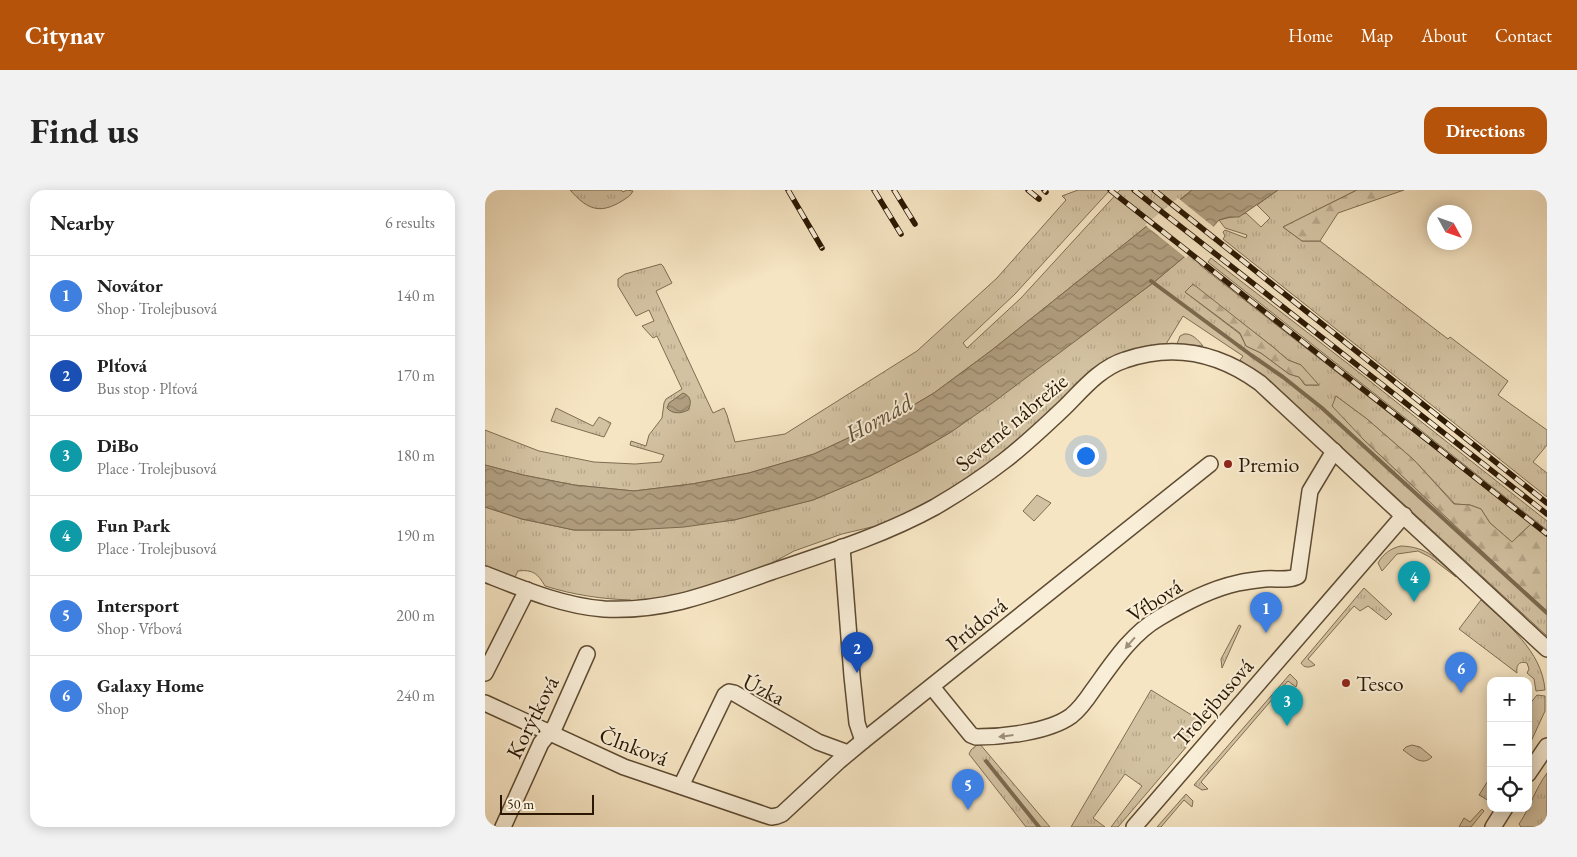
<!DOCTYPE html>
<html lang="en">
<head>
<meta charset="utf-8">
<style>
  :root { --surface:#fff; --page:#f2f2f2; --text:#222; --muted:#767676; --line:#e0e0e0; --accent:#b45309 }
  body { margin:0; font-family:"EB Garamond",serif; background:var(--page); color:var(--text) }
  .controls { position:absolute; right:15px; bottom:15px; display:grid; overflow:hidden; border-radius:10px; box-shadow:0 2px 12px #0003 }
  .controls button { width:45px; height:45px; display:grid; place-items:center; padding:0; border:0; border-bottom:1px solid var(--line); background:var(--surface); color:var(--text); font:25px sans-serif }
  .compass { position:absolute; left:942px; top:15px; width:45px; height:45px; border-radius:50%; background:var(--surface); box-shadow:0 2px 12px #0003; rotate:130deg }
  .scale { position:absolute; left:15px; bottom:12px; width:94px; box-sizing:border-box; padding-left:5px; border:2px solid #2b1802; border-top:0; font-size:14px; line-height:18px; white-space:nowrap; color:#2b1802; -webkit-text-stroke:4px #f9eed8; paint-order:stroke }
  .you { position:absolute; left:600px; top:265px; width:18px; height:18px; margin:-12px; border:4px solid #fff; border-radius:50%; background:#1a73e8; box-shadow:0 0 0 8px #1a73e833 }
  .badge { display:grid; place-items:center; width:32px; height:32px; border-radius:50%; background:var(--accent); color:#fff; font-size:16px; font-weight:700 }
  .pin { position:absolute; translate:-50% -41px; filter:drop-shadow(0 1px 2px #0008) }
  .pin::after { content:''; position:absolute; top:26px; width:18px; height:15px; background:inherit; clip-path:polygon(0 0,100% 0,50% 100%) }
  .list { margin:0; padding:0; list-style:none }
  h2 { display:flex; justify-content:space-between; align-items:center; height:65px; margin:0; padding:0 20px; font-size:21px }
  h2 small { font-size:16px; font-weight:400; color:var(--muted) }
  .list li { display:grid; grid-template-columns:32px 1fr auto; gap:15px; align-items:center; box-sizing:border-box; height:80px; padding:0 20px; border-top:1px solid var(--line) }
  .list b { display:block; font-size:19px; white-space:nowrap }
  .list p { margin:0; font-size:16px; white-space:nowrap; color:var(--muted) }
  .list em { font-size:16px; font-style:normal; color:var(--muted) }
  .icon { flex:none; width:28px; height:28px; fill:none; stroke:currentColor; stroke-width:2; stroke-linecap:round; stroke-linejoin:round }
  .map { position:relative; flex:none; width:1062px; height:637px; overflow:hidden; border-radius:15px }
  header { display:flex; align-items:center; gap:30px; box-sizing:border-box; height:70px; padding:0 25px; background:var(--accent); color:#fff }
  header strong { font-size:24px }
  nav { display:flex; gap:28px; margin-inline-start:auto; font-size:18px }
  .intro { display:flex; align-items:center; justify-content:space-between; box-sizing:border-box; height:120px; padding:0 30px }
  h1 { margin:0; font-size:35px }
  .button { padding:12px 22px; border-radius:15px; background:var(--accent); color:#fff; font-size:18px; font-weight:700 }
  main { display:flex; gap:30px; padding:0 30px }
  aside { flex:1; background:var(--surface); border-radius:15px; box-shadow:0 2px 12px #0003 }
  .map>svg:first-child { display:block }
  .grass { fill:url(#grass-tufts); stroke:#7f6d52; fill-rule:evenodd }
  .forest { fill:url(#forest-firs); stroke:#7f6d52 }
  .garden { fill:#d3c2a2; stroke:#7f6d52 }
  .water { fill:url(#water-waves); stroke:#7b694e }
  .pier { fill:#f6e5c3 }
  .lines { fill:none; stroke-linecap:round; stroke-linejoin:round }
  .stream { stroke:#7b694e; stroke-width:4 }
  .street-casing { stroke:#5e4b32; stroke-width:18 }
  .street { stroke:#f9eed8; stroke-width:15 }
  .rail-casing { stroke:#2b1802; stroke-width:5.5 }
  .rail { stroke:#f9eed8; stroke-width:4; stroke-dasharray:11; stroke-linecap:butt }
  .oneway { fill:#9c8e78 }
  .poi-dot { fill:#8f2418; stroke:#f9eed8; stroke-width:2 }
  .labels { text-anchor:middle; stroke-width:4; stroke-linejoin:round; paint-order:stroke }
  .street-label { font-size:22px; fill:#2b1802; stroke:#f9eed8 }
  .poi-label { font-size:22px; fill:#2b1802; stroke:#f9eed8; text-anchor:start }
  .water-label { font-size:24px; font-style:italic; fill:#614e35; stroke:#f9eed8 }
</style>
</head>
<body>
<header>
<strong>Citynav</strong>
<nav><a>Home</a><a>Map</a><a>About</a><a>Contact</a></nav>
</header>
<div class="intro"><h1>Find us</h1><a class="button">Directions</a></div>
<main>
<aside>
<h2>Nearby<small>6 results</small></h2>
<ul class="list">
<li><span class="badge" style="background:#3f7fe0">1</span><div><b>Novátor</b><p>Shop · Trolejbusová</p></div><em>140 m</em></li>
<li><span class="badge" style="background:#1a4fb4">2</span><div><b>Plťová</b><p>Bus stop · Plťová</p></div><em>170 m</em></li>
<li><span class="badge" style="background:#0f9aa8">3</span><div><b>DiBo</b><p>Place · Trolejbusová</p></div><em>180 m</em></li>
<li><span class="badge" style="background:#0f9aa8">4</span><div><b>Fun Park</b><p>Place · Trolejbusová</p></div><em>190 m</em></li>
<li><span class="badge" style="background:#3f7fe0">5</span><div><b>Intersport</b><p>Shop · Vŕbová</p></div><em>200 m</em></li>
<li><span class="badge" style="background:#3f7fe0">6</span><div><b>Galaxy Home</b><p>Shop</p></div><em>240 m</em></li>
</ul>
</aside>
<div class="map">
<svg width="1062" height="637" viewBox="0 0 1062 637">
  <defs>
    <pattern id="grass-tufts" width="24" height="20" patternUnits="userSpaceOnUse" patternTransform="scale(1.25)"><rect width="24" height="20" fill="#d3c2a2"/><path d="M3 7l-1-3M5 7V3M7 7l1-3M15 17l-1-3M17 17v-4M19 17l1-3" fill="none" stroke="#b5a68a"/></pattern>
    <pattern id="forest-firs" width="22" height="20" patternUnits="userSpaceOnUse" patternTransform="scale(1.25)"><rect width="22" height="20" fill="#d3c2a2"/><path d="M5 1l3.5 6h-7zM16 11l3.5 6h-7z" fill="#b5a68a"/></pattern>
    <pattern id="water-waves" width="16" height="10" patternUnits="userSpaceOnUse" patternTransform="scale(1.25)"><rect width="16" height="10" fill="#b19f81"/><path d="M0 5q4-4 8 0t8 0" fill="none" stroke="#908167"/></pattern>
  </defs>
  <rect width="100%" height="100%" fill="#f6e5c3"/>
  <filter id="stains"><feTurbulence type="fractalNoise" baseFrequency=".004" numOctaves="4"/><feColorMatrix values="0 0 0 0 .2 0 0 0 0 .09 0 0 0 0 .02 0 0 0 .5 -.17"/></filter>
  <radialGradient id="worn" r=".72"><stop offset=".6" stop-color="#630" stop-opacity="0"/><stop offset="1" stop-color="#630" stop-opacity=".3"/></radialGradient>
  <g class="grass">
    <path d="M 85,0 L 136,0 L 138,2 L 142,0 L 148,1 C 146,6 141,8 137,11 C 114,25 102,19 85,0 Z"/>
    <polygon points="593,0 625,0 530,104 478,153 482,158 536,108 635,0 707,0 507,160 449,203 410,226 329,264 264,283 207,294 149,301 89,295 38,285 0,275 0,240 54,261 109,272 150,274 176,272 179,265 145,255 146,251 161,256 164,245 177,228 179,213 181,209 197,199 172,146 168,148 157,136 169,131 164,120 151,126 133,96 133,89 140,84 176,74 178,76 187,93 171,101 228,223 239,218 242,225 250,252 300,244 432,161 512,88 581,10 577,6"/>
    <path d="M 793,0 L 872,0 L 798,37 L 817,51 L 835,51 L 963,149 L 965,147 L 1023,191 L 1013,205 L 1062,240 L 1062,255 L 1048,272 L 1062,283 L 1062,307 L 738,49 L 740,46 L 738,42 L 740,40 L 761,48 L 762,45 L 740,38 L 734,30 C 744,27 753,27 761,23 L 776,37 L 785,28 L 772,15 Z"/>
    <path d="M 705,62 L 716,76 L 1046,334 L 1027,352 L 1005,333 L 996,319 L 985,315 L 970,314 L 929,270 L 882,229 L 851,206 L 879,250 L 1062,422 L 1062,446 L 785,191 L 755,170 L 758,166 L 698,126 L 681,154 L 645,160 L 622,170 L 595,191 L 555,230 L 515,265 L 475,293 L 445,311 L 411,328 L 395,335 L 357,344 L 309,361 L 278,378 L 183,415 L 147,419 L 146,410 C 116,409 89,405 60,396 C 53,384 48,379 33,381 L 30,387 L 0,376 L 0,317 L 37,329 L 89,340 L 147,340 L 249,330 L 328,310 L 385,286 L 432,262 L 466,242 L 668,93 ZM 708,95 L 788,157 L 803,170 L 816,175 L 833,195 L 820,195 L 814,187 L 804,184 L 776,163 L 761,156 L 755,144 L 700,102 Z"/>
    <polygon points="726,68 862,173 1062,331 1062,340 723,72"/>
    <path d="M 699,144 C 707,143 713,150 718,156 L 692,154 L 695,146 Z"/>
    <polygon points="71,218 108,236 114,227 126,233 119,247 66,231"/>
    <path d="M 916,356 C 943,357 952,369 971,387 L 945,367 L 933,361 L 912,364 L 897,381 L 893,373 C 898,364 906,358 916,356 Z"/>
    <path d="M 879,398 L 907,424 L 901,430 L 883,416 L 875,421 L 869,416 L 823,469 L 830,475 C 824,478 819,478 816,473 Z"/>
    <path d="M 996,410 C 1022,434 1057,461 1060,500 L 1051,501 L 1049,489 L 1042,483 L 1044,479 L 1042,473 C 1033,470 1031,477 1032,483 L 974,439 Z"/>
    <polygon points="754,435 756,436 737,478 736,469"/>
    <polygon points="805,484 812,491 812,494 811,497 803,491 716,592 723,599 717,600 709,595"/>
    <polygon points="666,500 713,529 705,547 708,549 633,637 626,637 657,596 640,584 608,628 620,637 586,637"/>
    <polygon points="1052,505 1060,506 1060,521 1043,558 1043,516"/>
    <polygon points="494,553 565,637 541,637 484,564 486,560"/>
    <path d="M 927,555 L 935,557 L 947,567 C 937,577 927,566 918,560 L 921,557 Z"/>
    <path d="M 1062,583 L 1062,637 L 1036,637 L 1034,634 C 1045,618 1050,599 1062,583 Z"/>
    <polygon points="1006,586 1006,612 994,605"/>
    <polygon points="701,604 708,611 707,617 699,610 676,637 672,637"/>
    <polygon points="997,619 999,621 986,637 974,637 979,628 985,632"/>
  </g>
  <g class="forest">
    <polygon points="872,0 919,0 853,23 835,51 817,51 798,37"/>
    <polygon points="708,94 788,157 803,170 816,175 834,195 820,195 814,187 804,184 776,163 761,156 755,143 700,102"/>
    <polygon points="851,206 882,229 929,270 969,314 985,315 996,319 1005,333 1027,352 1046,334 1062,346 1062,422 879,250 847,216"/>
  </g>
  <polygon class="garden" points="552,305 566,313 549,331 538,321"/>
  <g class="water">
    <polygon points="707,0 793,0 754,27 744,27 734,30 705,62 668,93 506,214 466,242 432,262 385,286 328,310 249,330 199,337 147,340 89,340 37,329 0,317 0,275 38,285 89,295 149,301 207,294 264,283 329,264 410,226 449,203 507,160"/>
    <path d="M 198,203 C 206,206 207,213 203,220 C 196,224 187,224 182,218 L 184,213 Z"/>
  </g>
  <polygon class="pier" points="693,8 730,38 701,68 660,35"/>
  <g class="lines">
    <g class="stream">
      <polyline points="666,91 766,165 798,187 837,218 1062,423"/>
      <polyline points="501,571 554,637"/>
    </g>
    <defs>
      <g id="street">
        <polyline points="357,357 367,486 372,533 378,551"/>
        <path d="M 0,384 C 38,399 78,416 119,419 C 182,422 229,402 286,382 C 342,363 399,345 450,317 C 474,303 497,288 519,271 C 540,255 560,236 580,217 C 598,199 615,178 640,170 C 689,153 734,163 775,193 L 1062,459"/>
        <polyline points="0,483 42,400"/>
        <path d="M 447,497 L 486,545 L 491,547 C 518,547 564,542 586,526 C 595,519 602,509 608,500 C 627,474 646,444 674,428 C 699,413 725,399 753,393 C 762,391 771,390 780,389 C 790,388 805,391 813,386 L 825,301 L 849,261"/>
        <polyline points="0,513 139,577 286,627 292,626 297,624 354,571 378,551 725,274"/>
        <polyline points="1043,584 1062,556"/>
        <polyline points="196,596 240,505 244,502 249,503 333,552 363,563"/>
        <polyline points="18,637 56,553 70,536 102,464"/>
        <polyline points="649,637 919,325"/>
        <polyline points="1008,637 1020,618"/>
      </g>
    </defs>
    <use href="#street" class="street-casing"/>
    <use href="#street" class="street"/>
    <defs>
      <g id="rail">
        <polyline points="303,0 337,58"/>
        <polyline points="389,0 416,44"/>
        <polyline points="409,0 430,34"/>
        <polyline points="543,0 554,9"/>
        <polyline points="559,0 561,2"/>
        <polyline points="625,0 1062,344"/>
        <polyline points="649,0 1062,324"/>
        <polyline points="669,0 1062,313"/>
      </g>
    </defs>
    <use href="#rail" class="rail-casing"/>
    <use href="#rail" class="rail"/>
  </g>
  <defs><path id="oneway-solid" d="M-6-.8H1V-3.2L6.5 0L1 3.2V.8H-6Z" transform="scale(1.25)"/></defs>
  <g class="oneway">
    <use href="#oneway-solid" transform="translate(645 453) rotate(131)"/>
    <use href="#oneway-solid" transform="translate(521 546) rotate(173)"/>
  </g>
  <g class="poi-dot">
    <circle cx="743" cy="274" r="5"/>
    <circle cx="861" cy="493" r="5"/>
  </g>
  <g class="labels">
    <g class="street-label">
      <text transform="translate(526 232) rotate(-40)" y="8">Severné nábrežie</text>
      <text transform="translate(669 410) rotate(-33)" y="8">Vŕbová</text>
      <text transform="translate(491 434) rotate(-39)" y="8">Prúdová</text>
      <text transform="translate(279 499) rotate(26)" y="8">Úzka</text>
      <text transform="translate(728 512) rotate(-49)" y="8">Trolejbusová</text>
      <text transform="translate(47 527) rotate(-63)" y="8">Korýtková</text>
      <text transform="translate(149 556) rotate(21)" y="8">Člnková</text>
    </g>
    <g class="poi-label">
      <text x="753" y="282">Premio</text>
      <text x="871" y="501">Tesco</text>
    </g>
    <g class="water-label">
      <text transform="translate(394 228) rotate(-29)" y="8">Hornád</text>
    </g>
  </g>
  <rect width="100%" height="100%" filter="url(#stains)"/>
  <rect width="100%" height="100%" fill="url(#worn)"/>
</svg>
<div class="controls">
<button>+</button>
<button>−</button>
<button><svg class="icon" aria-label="locate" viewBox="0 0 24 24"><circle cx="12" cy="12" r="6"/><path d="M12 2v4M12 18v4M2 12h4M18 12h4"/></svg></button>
</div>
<svg class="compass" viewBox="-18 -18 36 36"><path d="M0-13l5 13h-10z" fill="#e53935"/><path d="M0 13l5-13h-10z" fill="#767676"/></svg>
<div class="scale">50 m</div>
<div class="you"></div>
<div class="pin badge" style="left:781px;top:443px;background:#3f7fe0">1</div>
<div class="pin badge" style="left:372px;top:483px;background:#1a4fb4">2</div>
<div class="pin badge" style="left:802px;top:536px;background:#0f9aa8">3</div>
<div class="pin badge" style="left:929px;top:412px;background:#0f9aa8">4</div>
<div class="pin badge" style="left:483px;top:620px;background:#3f7fe0">5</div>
<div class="pin badge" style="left:976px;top:503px;background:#3f7fe0">6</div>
</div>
</main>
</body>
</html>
